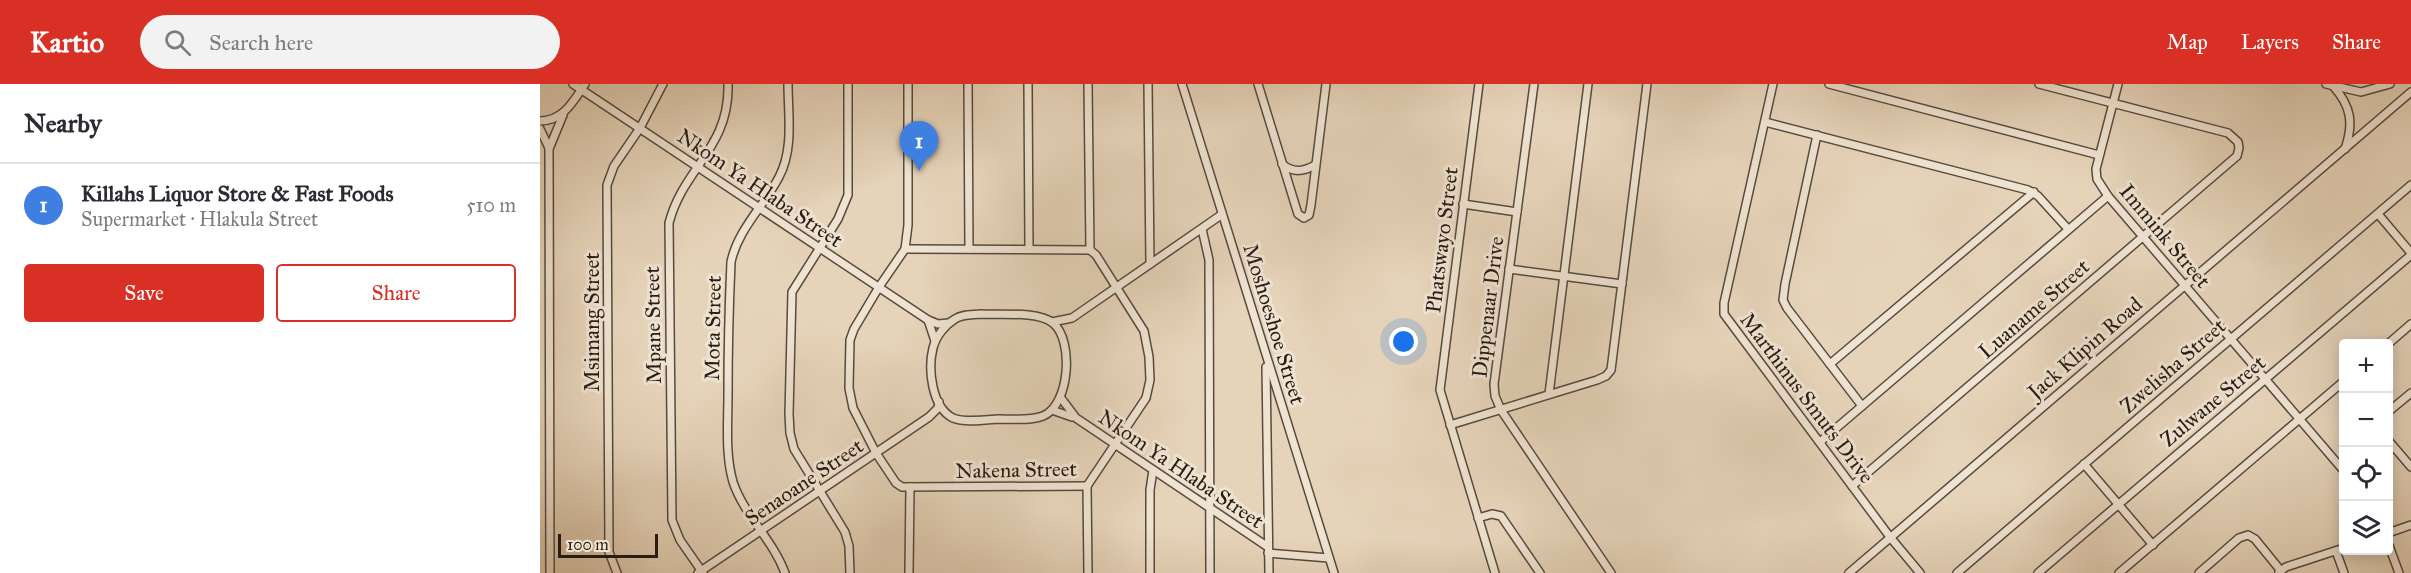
<!DOCTYPE html>
<html lang="en">
<head>
<meta charset="utf-8">
<style>
  :root { --surface:#fff; --page:#f2f2f3; --text:#2b2b33; --muted:#7c7c81; --line:#e1e1e2; --accent:#d93025 }
  body { margin:0; font-family:"IM FELL Great Primer",serif; background:var(--page); color:var(--text) }
  .controls { position:absolute; right:18px; bottom:18px; display:grid; overflow:hidden; border-radius:6px; box-shadow:0 3px 15px #0003 }
  .controls button { width:54px; height:54px; display:grid; place-items:center; padding:0; border:0; border-bottom:2px solid var(--line); background:var(--surface); color:var(--text); font:30px sans-serif }
  .scale { position:absolute; left:18px; bottom:15px; width:100px; box-sizing:border-box; padding-left:6px; border:3px solid #291c14; border-top:0; font-size:16px; line-height:21px; white-space:nowrap; color:#291c14; -webkit-text-stroke:4px #efe3d2; paint-order:stroke }
  .you { position:absolute; left:864px; top:258px; width:21px; height:21px; margin:-15px; border:4px solid #fff; border-radius:50%; background:#1a73e8; box-shadow:0 0 0 9px #1a73e833 }
  .badge { display:grid; place-items:center; width:39px; height:39px; border-radius:50%; background:var(--accent); color:#fff; font-size:20px; font-weight:700 }
  .pin { position:absolute; translate:-50% -50px; filter:drop-shadow(0 2px 3px #0008) }
  .pin::after { content:''; position:absolute; top:32px; width:21px; height:18px; background:inherit; clip-path:polygon(0 0,100% 0,50% 100%) }
  .list { margin:0; padding:0; list-style:none }
  h2 { display:flex; justify-content:space-between; align-items:center; height:78px; margin:0; padding:0 24px; font-size:26px }
  h2 small { font-size:20px; font-weight:400; color:var(--muted) }
  .list li { display:grid; grid-template-columns:39px 1fr auto; gap:18px; align-items:center; box-sizing:border-box; height:84px; padding:0 24px; border-top:2px solid var(--line) }
  .list b { display:block; font-size:22px; white-space:nowrap }
  .list p { margin:0; font-size:20px; white-space:nowrap; color:var(--muted) }
  .list em { font-size:20px; font-style:normal; color:var(--muted) }
  .actions { display:flex; gap:12px; padding:18px 24px }
  .actions a { flex:1; padding:14px 0; border:2px solid var(--accent); border-radius:6px; text-align:center; font-size:21px; color:var(--accent) }
  .actions .main { background:var(--accent); color:#fff }
  .icon { flex:none; width:33px; height:33px; fill:none; stroke:currentColor; stroke-width:2; stroke-linecap:round; stroke-linejoin:round }
  .map { position:relative; flex:none; width:1871px; height:489px; overflow:hidden }
  header { display:flex; align-items:center; gap:36px; box-sizing:border-box; height:84px; padding:0 30px; background:var(--accent); color:#fff }
  header strong { font-size:28px }
  nav { display:flex; gap:33px; margin-inline-start:auto; font-size:21px }
  .search { width:420px; height:54px; background:var(--page); display:flex; align-items:center; gap:15px; box-sizing:border-box; padding:0 21px; border-radius:33px; color:var(--muted); font-size:22px }
  main { display:flex }
  aside { flex:1; background:var(--surface) }
  .map>svg:first-child { display:block }
  .lines { fill:none; stroke-linecap:round; stroke-linejoin:round }
  .minor-casing { stroke:#584a3e; stroke-width:10 }
  .minor { stroke:#efe3d2; stroke-width:7 }
  .labels { text-anchor:middle; stroke-width:6; stroke-linejoin:round; paint-order:stroke }
  .street-label { font-size:21px; fill:#291c14; stroke:#efe3d2 }
</style>
</head>
<body>
<header>
<strong>Kartio</strong>
<div class="search"><svg class="icon" aria-label="search" viewBox="0 0 24 24"><circle cx="10" cy="10" r="6"/><path d="M15 15l6 6"/></svg>Search here</div>
<nav><a>Map</a><a>Layers</a><a>Share</a></nav>
</header>
<main>
<aside>
<h2>Nearby<small></small></h2>
<ul class="list">
<li><span class="badge" style="background:#3f7fe0">1</span><div><b>Killahs Liquor Store &amp; Fast Foods</b><p>Supermarket · Hlakula Street</p></div><em>510 m</em></li>
</ul>
<div class="actions"><a class="main">Save</a><a>Share</a></div>
</aside>
<div class="map">
<svg width="1871" height="489" viewBox="0 0 1871 489">
  <rect width="100%" height="100%" fill="#e6d4ba"/>
  <filter id="stains"><feTurbulence type="fractalNoise" baseFrequency=".00333" numOctaves="4"/><feColorMatrix values="0 0 0 0 .2 0 0 0 0 .09 0 0 0 0 .02 0 0 0 .5 -.17"/></filter>
  <radialGradient id="worn" r=".72"><stop offset=".6" stop-color="#630" stop-opacity="0"/><stop offset="1" stop-color="#630" stop-opacity=".3"/></radialGradient>
  <g class="lines">
    <defs>
      <g id="minor">
        <polyline points="33,0 388,236 398,240 409,239"/>
        <polyline points="308,0 308,111 298,135 252,208 249,330 250,349 254,365 305,448 309,462 310,489"/>
        <polyline points="368,0 368,141 365,165 339,203 314,245 310,256 309,304 313,324 336,369 356,399 362,403 547,402"/>
        <polyline points="428,0 429,165"/>
        <polyline points="488,0 489,165"/>
        <polyline points="548,0 550,166"/>
        <polyline points="608,0 610,180"/>
        <polyline points="642,0 794,489"/>
        <polyline points="718,0 758,130 764,134 769,131 771,121 786,0"/>
        <polyline points="939,0 900,306 955,489"/>
        <polyline points="994,0 954,300 955,312 961,326 1071,489"/>
        <polyline points="1233,0 1184,219 1184,230 1350,453 1380,489"/>
        <polyline points="1289,0 1559,71"/>
        <polyline points="1578,0 1556,85 1557,95 1568,112 1804,387"/>
        <polyline points="1786,0 1821,8 1850,0"/>
        <path d="M 1793,2 C 1811,22 1814,39 1805,65"/>
        <path d="M 0,37 C 23,37 33,18 45,0"/>
        <polyline points="1225,38 1488,106 1498,112 1528,145"/>
        <polyline points="0,45 9,64"/>
        <polyline points="1277,51 1245,200 1243,216 1247,224 1322,322"/>
        <path d="M 742,80 C 753,89 763,88 775,81"/>
        <polyline points="923,120 977,128"/>
        <polyline points="1838,130 1871,169"/>
        <polyline points="662,145 669,176 670,489"/>
        <polyline points="365,165 550,166 556,171 604,247 609,273 610,296 606,314 547,402"/>
        <polyline points="969,185 1082,200"/>
        <path d="M 441,230 C 460,231 498,227 513,239 C 534,256 530,321 503,332 C 490,337 472,335 458,335 C 445,336 425,339 413,334 C 391,323 388,284 393,264 C 396,252 405,241 415,235 C 422,230 432,231 441,230 Z"/>
        <polyline points="388,236 395,257"/>
        <polyline points="512,238 532,234 681,131"/>
        <polyline points="1848,260 1871,240"/>
        <polyline points="1290,280 1494,108"/>
        <polyline points="726,283 729,489"/>
        <polyline points="1009,310 1048,0"/>
        <polyline points="521,314 536,334 728,463"/>
        <polyline points="512,326 532,333"/>
        <polyline points="1848,328 1871,309"/>
        <polyline points="910,341 1057,296 1066,292 1071,286 1107,0"/>
        <polyline points="1848,356 1871,383"/>
        <polyline points="1280,358 1568,112"/>
        <polyline points="1544,380 1613,461"/>
        <polyline points="547,402 548,489"/>
        <polyline points="1312,402 1697,72 1699,64 1698,58 1688,49 1499,0"/>
        <polyline points="938,434 952,430 961,432 1000,489"/>
        <polyline points="1848,449 1871,441"/>
        <polyline points="1848,459 1859,489"/>
        <polyline points="1796,467 1804,489"/>
        <polyline points="728,469 789,474"/>
        <polyline points="1739,488 1746,483 1804,464"/>
        <polyline points="10,489 9,65 23,31"/>
        <polyline points="77,489 69,468 67,101 74,82 100,44 123,0"/>
        <polyline points="158,489 389,333 398,324 399,318"/>
        <path d="M 163,489 L 140,456 L 132,436 L 129,139 C 143,84 190,64 188,0"/>
        <path d="M 245,489 C 233,456 204,431 193,398 C 185,370 188,339 188,311 C 188,267 189,223 191,178 C 198,145 224,122 239,93 C 254,65 248,30 248,0"/>
        <polyline points="369,489 370,403"/>
        <polyline points="610,489 610,406 613,386"/>
        <polyline points="1309,489 1871,8"/>
        <polyline points="1417,489 1871,101"/>
        <polyline points="1498,489 1871,171"/>
        <polyline points="1579,489 1804,297"/>
        <polyline points="1659,489 1699,454 1708,451 1715,455 1741,487"/>
      </g>
    </defs>
    <use href="#minor" class="minor-casing"/>
    <use href="#minor" class="minor"/>
  </g>
  <g class="labels">
    <g class="street-label">
      <text transform="translate(220 104) rotate(34)" y="7">Nkom Ya Hlaba Street</text>
      <text transform="translate(1625 152) rotate(50)" y="7">Immink Street</text>
      <text transform="translate(902 156) rotate(-83)" y="7">Phatswayo Street</text>
      <text transform="translate(948 223) rotate(-83)" y="7">Dippenaar Drive</text>
      <text transform="translate(1494 225) rotate(-41)" y="7">Luaname Street</text>
      <text transform="translate(52 238) rotate(-90)" y="7">Msimang Street</text>
      <text transform="translate(734 240) rotate(73)" y="7">Moshoeshoe Street</text>
      <text transform="translate(113 241) rotate(-91)" y="7">Mpane Street</text>
      <text transform="translate(173 244) rotate(-89)" y="7">Mota Street</text>
      <text transform="translate(1545 264) rotate(-41)" y="7">Jack Klipin Road</text>
      <text transform="translate(1633 282) rotate(-41)" y="7">Zwelisha Street</text>
      <text transform="translate(1267 314) rotate(53)" y="7">Marthinus Smuts Drive</text>
      <text transform="translate(1673 317) rotate(-40)" y="7">Zulwane Street</text>
      <text transform="translate(641 385) rotate(34)" y="7">Nkom Ya Hlaba Street</text>
      <text transform="translate(476 386) rotate(-1)" y="7">Nakena Street</text>
      <text transform="translate(264 398) rotate(-34)" y="7">Senaoane Street</text>
    </g>
  </g>
  <rect width="100%" height="100%" filter="url(#stains)"/>
  <rect width="100%" height="100%" fill="url(#worn)"/>
</svg>
<div class="controls">
<button>+</button>
<button>−</button>
<button><svg class="icon" aria-label="locate" viewBox="0 0 24 24"><circle cx="12" cy="12" r="6"/><path d="M12 2v4M12 18v4M2 12h4M18 12h4"/></svg></button>
<button><svg class="icon" aria-label="layers" viewBox="0 0 24 24"><path d="M12 4l9 5-9 5-9-5zM3 14l9 5 9-5"/></svg></button>
</div>
<div class="scale">100 m</div>
<div class="you"></div>
<div class="pin badge" style="left:379px;top:87px;background:#3f7fe0">1</div>
</div>
</main>
</body>
</html>
